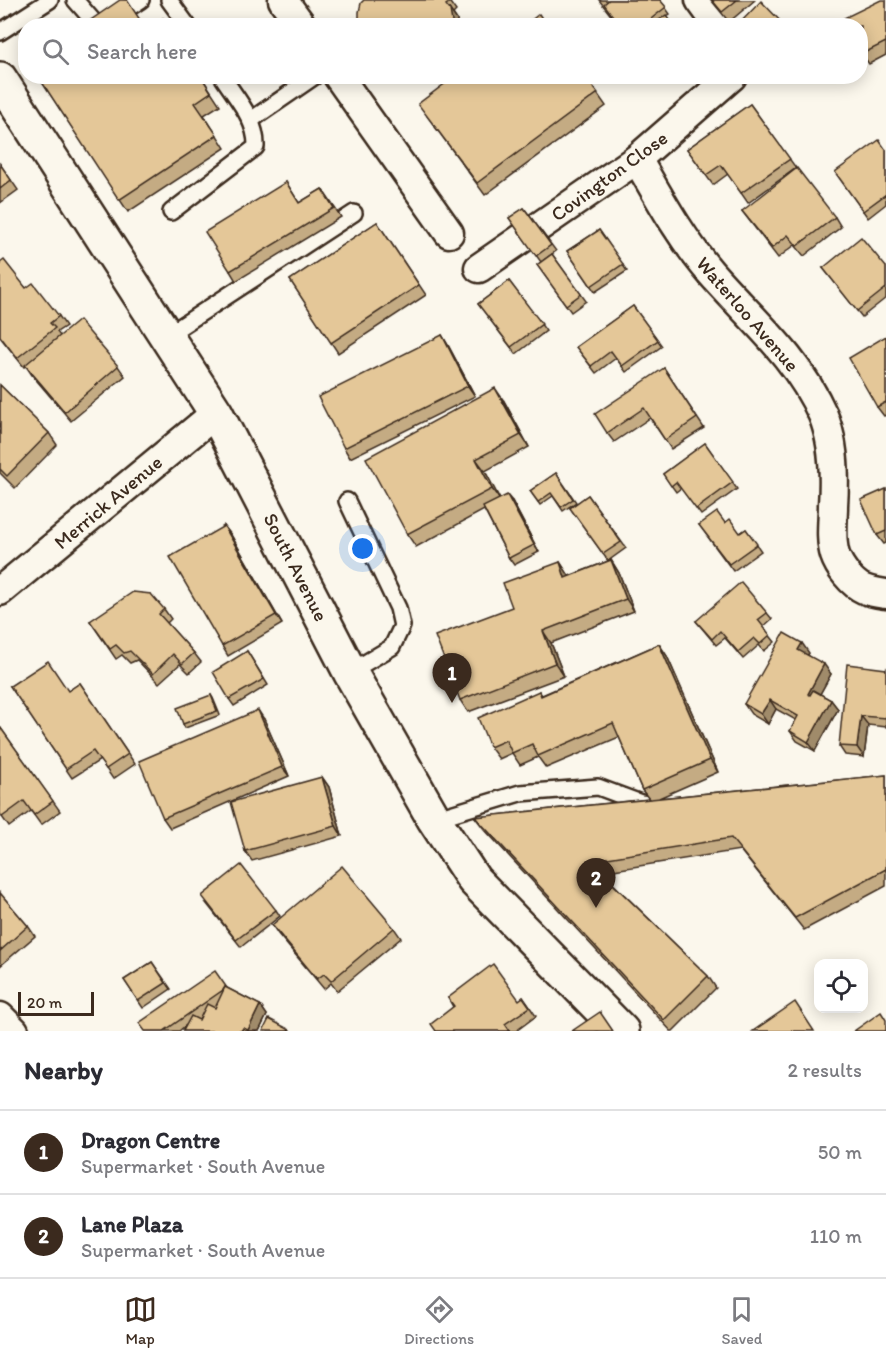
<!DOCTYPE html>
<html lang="en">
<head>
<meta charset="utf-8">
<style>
  :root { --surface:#fff; --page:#f2f2f3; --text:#2b2b33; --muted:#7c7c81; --line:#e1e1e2; --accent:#3b2a1e }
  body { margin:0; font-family:Itim,sans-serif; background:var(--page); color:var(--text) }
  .controls { position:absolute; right:18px; bottom:18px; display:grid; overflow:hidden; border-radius:12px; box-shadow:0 3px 15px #0003 }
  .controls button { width:54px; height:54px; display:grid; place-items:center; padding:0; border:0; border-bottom:2px solid var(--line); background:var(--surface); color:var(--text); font:30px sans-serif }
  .scale { position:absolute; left:18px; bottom:15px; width:76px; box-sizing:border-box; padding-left:6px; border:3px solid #3b2a1e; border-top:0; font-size:16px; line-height:21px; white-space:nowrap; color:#3b2a1e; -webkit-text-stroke:4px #fbf7ec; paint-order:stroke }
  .you { position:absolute; left:363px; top:549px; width:21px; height:21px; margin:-15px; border:4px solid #fff; border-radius:50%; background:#1a73e8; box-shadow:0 0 0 9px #1a73e833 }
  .badge { display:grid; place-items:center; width:39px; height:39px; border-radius:50%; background:var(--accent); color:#fff; font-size:20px; font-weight:700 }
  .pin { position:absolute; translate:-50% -50px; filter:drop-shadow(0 2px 3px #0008) }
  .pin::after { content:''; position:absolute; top:32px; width:21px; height:18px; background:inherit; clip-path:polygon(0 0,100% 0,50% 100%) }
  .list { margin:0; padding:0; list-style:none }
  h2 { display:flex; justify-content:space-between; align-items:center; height:78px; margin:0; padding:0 24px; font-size:26px }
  h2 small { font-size:20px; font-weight:400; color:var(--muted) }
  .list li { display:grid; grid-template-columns:39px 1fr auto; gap:18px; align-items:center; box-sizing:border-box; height:84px; padding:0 24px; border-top:2px solid var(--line) }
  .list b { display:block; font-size:22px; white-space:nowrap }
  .list p { margin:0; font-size:20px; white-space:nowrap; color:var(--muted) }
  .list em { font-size:20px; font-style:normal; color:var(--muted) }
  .icon { flex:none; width:33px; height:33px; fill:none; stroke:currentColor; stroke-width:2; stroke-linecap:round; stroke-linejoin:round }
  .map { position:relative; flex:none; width:886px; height:1031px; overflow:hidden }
  .search { position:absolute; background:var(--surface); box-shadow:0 3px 15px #0003; left:18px; right:18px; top:18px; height:66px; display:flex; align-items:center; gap:15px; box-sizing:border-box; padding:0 21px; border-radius:24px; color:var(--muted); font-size:22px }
  .sheet { height:246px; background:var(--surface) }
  nav { display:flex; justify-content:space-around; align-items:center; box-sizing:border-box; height:84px; border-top:2px solid var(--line); background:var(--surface); font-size:16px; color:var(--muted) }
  nav a { display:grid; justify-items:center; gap:3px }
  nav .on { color:var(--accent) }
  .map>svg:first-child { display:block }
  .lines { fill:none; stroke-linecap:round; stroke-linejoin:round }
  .lane-casing { stroke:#3b2a1e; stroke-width:20 }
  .street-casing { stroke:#3b2a1e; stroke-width:33 }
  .secondary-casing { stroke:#3b2a1e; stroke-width:38 }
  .lane { stroke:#fbf7ec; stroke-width:15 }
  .street { stroke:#fbf7ec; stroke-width:28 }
  .secondary { stroke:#fbf7ec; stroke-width:33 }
  .wall { fill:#c4ab83; stroke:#3b2a1e; stroke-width:1.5 }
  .shaded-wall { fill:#a08b6a; stroke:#3b2a1e; stroke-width:1.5 }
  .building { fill:#e4c798; stroke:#3b2a1e; stroke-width:1.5 }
  .labels { text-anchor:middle; stroke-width:4.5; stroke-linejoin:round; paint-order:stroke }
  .street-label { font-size:20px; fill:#3b2a1e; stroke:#fbf7ec }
</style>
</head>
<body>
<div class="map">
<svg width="886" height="1031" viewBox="0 0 886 1031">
  <rect width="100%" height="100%" fill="#fbf7ec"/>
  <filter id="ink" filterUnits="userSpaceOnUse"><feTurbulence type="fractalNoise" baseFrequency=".0167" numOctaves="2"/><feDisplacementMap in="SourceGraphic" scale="12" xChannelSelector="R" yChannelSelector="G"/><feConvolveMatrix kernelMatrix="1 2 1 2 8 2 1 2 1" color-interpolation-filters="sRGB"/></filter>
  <g filter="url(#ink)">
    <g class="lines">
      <defs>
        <g id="lane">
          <polyline points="75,0 96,24 103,25 141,0"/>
          <polyline points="169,0 188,26"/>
          <polyline points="0,32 50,0"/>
          <polyline points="251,120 315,76"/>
          <path d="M 171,212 L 256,147 C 257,120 236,98 222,76"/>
          <polyline points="166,336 354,213"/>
          <polyline points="347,501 398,608 402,626 392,647 350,672"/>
          <polyline points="434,819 520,793 598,787 641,803 655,805"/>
        </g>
        <g id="street">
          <polyline points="283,0 302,26"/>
          <polyline points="700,0 719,26"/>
          <polyline points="338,76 449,233"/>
          <path d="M 637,159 C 660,199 681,238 711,273 C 753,321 796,355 823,415 C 834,442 835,476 833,505 C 833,521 830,539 835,555 C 839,567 852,584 864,589 C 871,592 879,593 886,594"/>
          <polyline points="479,268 637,159 732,76"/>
          <polyline points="0,591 216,413"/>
          <polyline points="0,1017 14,1031"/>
        </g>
        <polyline id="secondary" points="0,79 216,413 350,672 434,819 474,880 622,1031"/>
      </defs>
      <use href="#lane" class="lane-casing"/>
      <use href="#street" class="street-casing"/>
      <use href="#secondary" class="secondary-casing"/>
      <use href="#lane" class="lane"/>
      <use href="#street" class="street"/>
      <use href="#secondary" class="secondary"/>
    </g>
    <g class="wall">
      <polygon points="448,0 456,11 453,14 457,20 457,26 361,26"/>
      <polygon points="599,0 660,0 670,14 667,16 674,26 619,26"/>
      <polygon points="711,0 755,0 729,22"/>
      <polygon points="886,0 886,55 869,64 862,54"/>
      <polygon points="38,76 201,76 220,105 204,115 225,148 128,212"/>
      <polygon points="585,76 606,106 485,195 427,116"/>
      <polygon points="750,104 796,168 748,203 728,174 713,185 687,149"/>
      <polygon points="886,150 886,204 868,218 835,172"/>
      <polygon points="0,164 18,190 0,203"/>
      <polygon points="286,182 299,203 322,189 341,217 236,281 230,271"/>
      <polygon points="524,208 556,251 541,262 509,218"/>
      <polygon points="742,211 835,217 841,227 804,256 795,245 778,258"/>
      <polygon points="377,222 426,295 338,353 290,280"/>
      <polygon points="599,230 627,271 595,292 567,251"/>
      <polygon points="552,254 586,301 571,312 537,265"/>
      <polygon points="0,263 26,288 59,316 66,326 57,332 60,336 118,366 125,376 71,421 32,375 26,366 24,367 0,337"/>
      <polygon points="886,267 886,298 862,317 823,268"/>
      <polygon points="509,281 546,331 516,354 478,304"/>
      <polygon points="633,306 662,346 626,372 616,358 596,373 576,347"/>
      <polygon points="442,335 448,345 475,396 350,458 344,448"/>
      <polygon points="886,336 886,415 884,416 877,407"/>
      <polygon points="664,368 704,428 671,449 650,418 614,442 607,433"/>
      <polygon points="0,385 49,433 57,445 15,488 0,473"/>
      <polygon points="504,401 529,447 485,471 499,499 512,501 539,552 514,565 509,558 484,510 416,547 407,534"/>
      <polygon points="705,443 737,489 701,515 681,488 676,492 663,474"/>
      <polygon points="556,473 576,502 563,511 553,496 540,505 530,491"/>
      <polygon points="886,489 886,543 884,544 877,535"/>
      <polygon points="588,495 626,548 608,561 570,508"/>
      <polygon points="725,523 740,533 746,529 761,551 733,571 699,525"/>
      <polygon points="224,526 231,535 282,624 228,656 222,646"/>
      <polygon points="611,560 619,573 634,611 551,643 564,676 468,712 460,700 512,607 560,562 569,576"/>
      <polygon points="164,609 171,619 167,623 194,653 201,662 189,673 180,664 159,683 137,660 130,663 122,655 116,659 90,621"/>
      <polygon points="767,613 772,619 763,627 775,642 764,651 759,645 743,659 725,638 716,645 696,621"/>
      <polygon points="659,644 667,656 718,772 659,798 886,775 886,886 804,930 740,850 601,872 708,976 716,988 673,1031 671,1031 484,829 475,817 649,799 642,790 619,737 546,768 538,757 520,765 512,753 499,759 490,747 539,691 542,695"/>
      <polygon points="247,651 268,685 234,706 229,699"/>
      <polygon points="809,653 808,655 831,674 820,694 831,700 838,709 815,751 797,741 790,731 796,720 776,709 768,724 751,714 744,704"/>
      <polygon points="886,669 886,727 868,725 864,757 845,755 839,746"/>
      <polygon points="80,683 135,764 113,779 100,760 72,778 10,686 68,691"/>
      <polygon points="211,695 213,698 220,715 185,728 183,724"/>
      <polygon points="264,719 289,776 170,828 163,818"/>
      <polygon points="0,727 60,811 41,825 31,811 9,827 0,814"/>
      <polygon points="322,777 329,787 342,836 252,861 245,851"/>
      <polygon points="0,893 28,926 35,936 0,966"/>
      <polygon points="206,903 276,910 280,916 241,947"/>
      <polygon points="272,925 394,928 401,938 337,991 331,983 324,989 278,934"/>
      <polygon points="152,962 171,989 143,1008 124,980"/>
      <polygon points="227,988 260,1005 267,1015 259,1031 183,1031 186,1025 179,1031 145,1031"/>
      <polygon points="523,997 536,1016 516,1031 436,1031 453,1007 448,998 519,1000"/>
    </g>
    <g class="shaded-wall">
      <polygon points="450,10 457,20 457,26 450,26"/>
      <polygon points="442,335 448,345 475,396 468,386"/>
      <polygon points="495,388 504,401 529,447 521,435"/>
      <polygon points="476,459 485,471 501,501 492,489"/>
      <polygon points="507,495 512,501 539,552 534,545"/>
      <polygon points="224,526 231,535 282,624 276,615"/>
      <polygon points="611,560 619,573 634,611 626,599"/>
      <polygon points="560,562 568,574 574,590 565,578"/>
      <polygon points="543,631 551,643 564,676 555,663"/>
      <polygon points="802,643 809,653 805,659 798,650"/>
      <polygon points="659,644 667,656 718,772 710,760"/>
      <polygon points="824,664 831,674 815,703 808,694"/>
      <polygon points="770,700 776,709 768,724 761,714"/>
      <polygon points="831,700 838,709 815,751 808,742"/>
      <polygon points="258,710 264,719 289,776 282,767"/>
      <polygon points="861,716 868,725 864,757 857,747"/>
      <polygon points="322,777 329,787 342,836 336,826"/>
      <polygon points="260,1005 267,1015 259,1031 248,1031 248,1030"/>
    </g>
    <g class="building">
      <polygon points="120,0 127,0 144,26 82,26"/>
      <polygon points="364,0 448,0 450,2 446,5 450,10 452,22 450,26 398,26 396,23 393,26 361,26 359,23 359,12 361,3"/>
      <polygon points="609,0 660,0 666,7 642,26 620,26 604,4"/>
      <polygon points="712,0 737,0 722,12"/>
      <polygon points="881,0 886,0 886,42 862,54 861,51 861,26 848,26 844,18"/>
      <polygon points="761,1 785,26 738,25"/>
      <polygon points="539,14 547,26 524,26"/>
      <polygon points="666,15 674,26 651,26"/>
      <polygon points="163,18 167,26 151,26"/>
      <polygon points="38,76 201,76 211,92 195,103 217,135 119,200"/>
      <polygon points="455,76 585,76 598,93 477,183 418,104"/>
      <polygon points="750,104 790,159 741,193 721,165 706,175 687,149"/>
      <polygon points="879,140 886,150 886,194 863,211 835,172"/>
      <polygon points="0,164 11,180 0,189"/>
      <polygon points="797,168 835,217 797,246 788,235 772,248 742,211"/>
      <polygon points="286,182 299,203 322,189 334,208 230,271 205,232"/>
      <polygon points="524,208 551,245 536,256 509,218"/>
      <polygon points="377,222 419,285 331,343 290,280"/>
      <polygon points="599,230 623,264 591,286 567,251"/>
      <polygon points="861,237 886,267 886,288 857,311 823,268"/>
      <polygon points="552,254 581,294 566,305 537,265"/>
      <polygon points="4,260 26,288 33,283 59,316 50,323 55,328 17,358 0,336 0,263"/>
      <polygon points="509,281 542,324 511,347 478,304"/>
      <polygon points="633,306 658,340 622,366 611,351 591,366 576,347"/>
      <polygon points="79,320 118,366 65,412 25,365"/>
      <polygon points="442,335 468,386 344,448 318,397"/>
      <polygon points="886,336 886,402 877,407 849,358"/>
      <polygon points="664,368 697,418 665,440 644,408 607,433 595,414"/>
      <polygon points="0,385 49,433 7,476 0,469"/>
      <polygon points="495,388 521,435 476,459 492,489 407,534 366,458"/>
      <polygon points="705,443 733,482 696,509 676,482 671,486 663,474"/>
      <polygon points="556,473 573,499 561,507 551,493 538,502 530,491"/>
      <polygon points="886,489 886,531 877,535 861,500"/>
      <polygon points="507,495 534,545 509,558 483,507"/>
      <polygon points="588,495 621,542 603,554 570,508"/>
      <polygon points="717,512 725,523 730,519 740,533 746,529 757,544 729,564 699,525"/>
      <polygon points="224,526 276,615 222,646 170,557"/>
      <polygon points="611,560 626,599 543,631 555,663 460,700 435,636 512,607 503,583 560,562 565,578"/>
      <polygon points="741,582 767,613 758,620 770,635 760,644 754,638 738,652 720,631 712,639 696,621"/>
      <polygon points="133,592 151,594 164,609 159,614 194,653 182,664 173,654 153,674 130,651 124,653 116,645 110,649 90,621"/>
      <polygon points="784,633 802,643 798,650 824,664 808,694 810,695 813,690 831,700 808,742 790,731 798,716 770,700 761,714 744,704"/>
      <polygon points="659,644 710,760 642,790 613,723 538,756 532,744 512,753 506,740 490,747 478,718 539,691 541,696"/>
      <polygon points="247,651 264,679 229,699 213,672"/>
      <polygon points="48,661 68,691 80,683 128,754 106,769 93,751 66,769 10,686"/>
      <polygon points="847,664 886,669 886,718 861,716 857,747 839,746"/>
      <polygon points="211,695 217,711 183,724 177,708"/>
      <polygon points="258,710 282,767 163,818 139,761"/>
      <polygon points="0,727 53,801 34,815 24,801 2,817 0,814"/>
      <polygon points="886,775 886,869 795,918 731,838 589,861 708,976 664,1020 475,817"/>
      <polygon points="322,777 336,826 245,851 231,802"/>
      <polygon points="241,865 276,910 236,940 202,896"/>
      <polygon points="342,866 394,928 331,981 324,974 317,979 272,925"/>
      <polygon points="0,893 28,926 0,951"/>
      <polygon points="152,962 166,983 138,1001 124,980"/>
      <polygon points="493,964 519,1000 523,997 530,1007 505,1024 510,1031 436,1031 431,1024 454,1006 448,998"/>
      <polygon points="215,971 227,988 225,987 223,990 164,1031 145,1031 139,1023"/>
      <polygon points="225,987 260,1005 248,1030 243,1028 241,1031 183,1031 191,1016 199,1020 207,1004 215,1008"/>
      <polygon points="795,1002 814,1031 753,1031"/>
      <polygon points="600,1012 613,1031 572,1031"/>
      <polygon points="881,1012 886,1020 886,1031 854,1031"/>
      <polygon points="269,1019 290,1030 290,1031 263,1031"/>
    </g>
  </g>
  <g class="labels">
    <g class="street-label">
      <text transform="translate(609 176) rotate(-36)" y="7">Covington Close</text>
      <text transform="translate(748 314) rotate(49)" y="7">Waterloo Avenue</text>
      <text transform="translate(108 502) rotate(-40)" y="7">Merrick Avenue</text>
      <text transform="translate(296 567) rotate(63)" y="7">South Avenue</text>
    </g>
  </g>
</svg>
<div class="controls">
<button><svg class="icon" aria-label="locate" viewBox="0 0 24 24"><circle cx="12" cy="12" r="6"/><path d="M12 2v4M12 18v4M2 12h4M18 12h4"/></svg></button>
</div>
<div class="scale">20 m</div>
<div class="you"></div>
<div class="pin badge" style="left:452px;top:703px">1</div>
<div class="pin badge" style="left:596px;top:908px">2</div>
<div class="search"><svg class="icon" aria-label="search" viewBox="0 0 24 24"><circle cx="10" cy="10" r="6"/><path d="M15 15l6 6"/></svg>Search here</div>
</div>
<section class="sheet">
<h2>Nearby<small>2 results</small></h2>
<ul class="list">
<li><span class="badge">1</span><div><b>Dragon Centre</b><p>Supermarket · South Avenue</p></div><em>50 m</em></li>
<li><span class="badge">2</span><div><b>Lane Plaza</b><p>Supermarket · South Avenue</p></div><em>110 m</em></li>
</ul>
</section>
<nav>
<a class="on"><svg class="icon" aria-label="map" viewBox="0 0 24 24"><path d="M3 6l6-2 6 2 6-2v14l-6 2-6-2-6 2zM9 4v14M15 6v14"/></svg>Map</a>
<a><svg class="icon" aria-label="directions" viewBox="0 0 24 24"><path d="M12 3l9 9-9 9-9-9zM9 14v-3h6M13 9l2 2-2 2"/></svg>Directions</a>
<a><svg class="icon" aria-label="saved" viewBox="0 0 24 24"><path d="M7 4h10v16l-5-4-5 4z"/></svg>Saved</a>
</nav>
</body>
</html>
